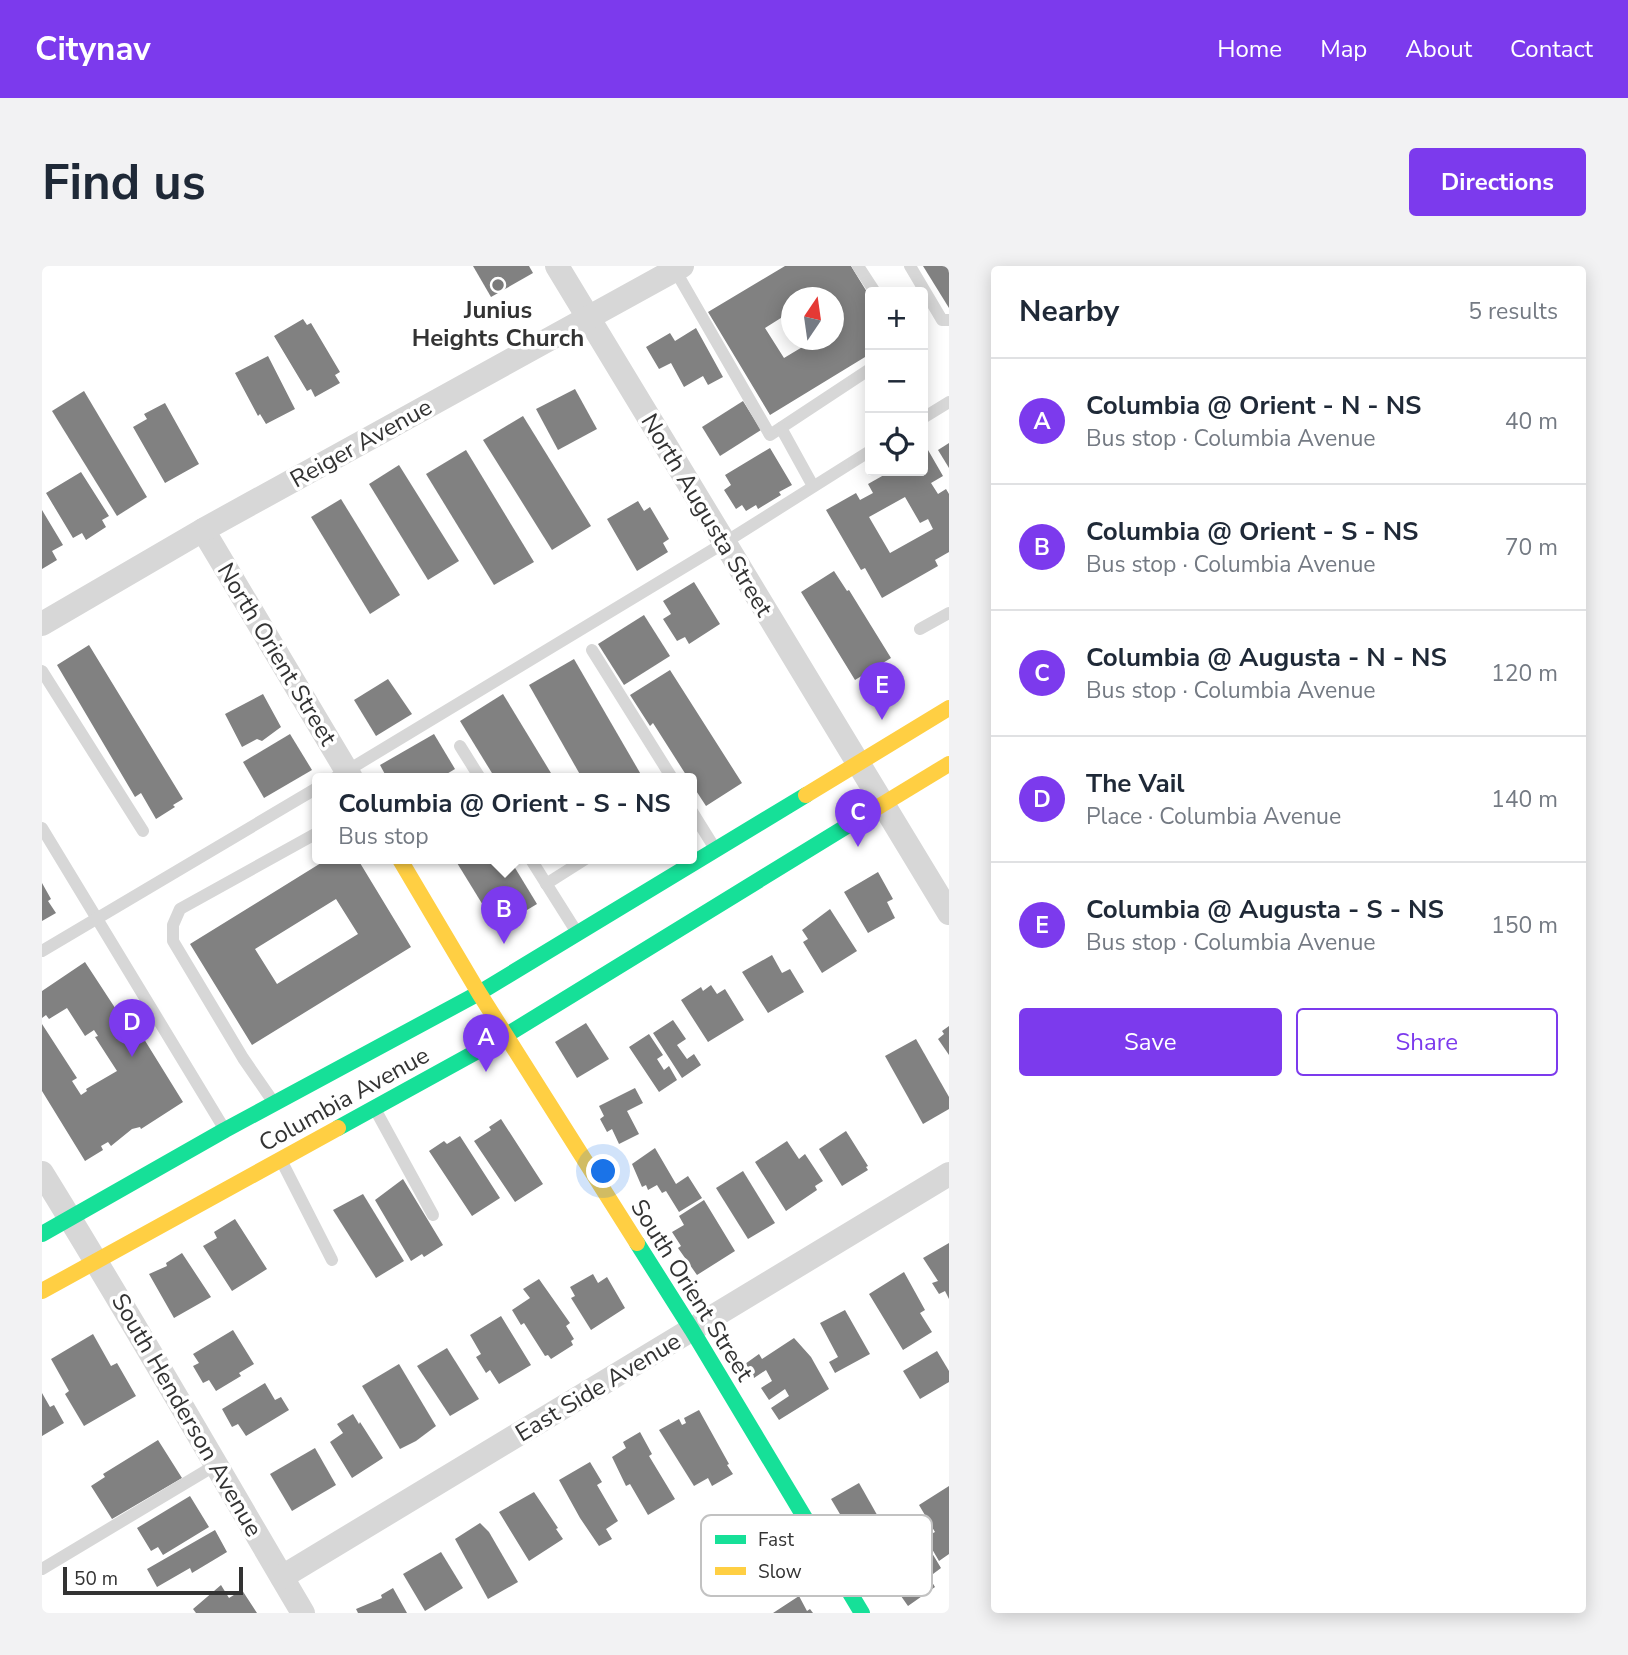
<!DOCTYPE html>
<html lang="en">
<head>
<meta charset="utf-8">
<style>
  :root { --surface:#fff; --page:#f2f2f3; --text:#1f2937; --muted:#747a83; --line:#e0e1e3; --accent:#7c3aed }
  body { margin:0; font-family:"Nunito Sans",sans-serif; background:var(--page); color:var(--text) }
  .controls { position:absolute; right:21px; top:21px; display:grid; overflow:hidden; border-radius:7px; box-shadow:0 4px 18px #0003 }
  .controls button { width:63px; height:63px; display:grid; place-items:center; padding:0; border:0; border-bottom:2px solid var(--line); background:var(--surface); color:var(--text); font:35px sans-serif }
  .compass { position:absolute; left:739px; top:21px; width:63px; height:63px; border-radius:50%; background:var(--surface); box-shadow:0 4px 18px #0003; rotate:13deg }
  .scale { position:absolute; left:21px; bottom:18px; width:180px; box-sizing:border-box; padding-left:7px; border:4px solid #333; border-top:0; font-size:19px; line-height:24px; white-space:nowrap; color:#333; -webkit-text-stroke:5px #fff; paint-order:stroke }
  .you { position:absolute; left:562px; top:906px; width:24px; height:24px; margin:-18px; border:5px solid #fff; border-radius:50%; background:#1a73e8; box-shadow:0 0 0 10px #1a73e833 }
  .badge { display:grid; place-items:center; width:46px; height:46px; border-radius:50%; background:var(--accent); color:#fff; font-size:23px; font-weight:700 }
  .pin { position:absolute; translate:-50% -58px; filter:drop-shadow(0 2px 4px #0008) }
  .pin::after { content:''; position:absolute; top:37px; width:24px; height:21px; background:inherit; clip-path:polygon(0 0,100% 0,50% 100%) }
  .popup { position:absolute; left:270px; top:507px; width:385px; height:91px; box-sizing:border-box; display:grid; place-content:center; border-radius:7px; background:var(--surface); filter:drop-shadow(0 2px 5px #0005); font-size:23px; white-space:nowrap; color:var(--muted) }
  .popup b { font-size:26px; color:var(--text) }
  .popup::after { content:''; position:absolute; left:50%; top:100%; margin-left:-14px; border:14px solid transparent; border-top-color:var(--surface) }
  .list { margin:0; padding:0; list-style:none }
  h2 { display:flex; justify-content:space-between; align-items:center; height:91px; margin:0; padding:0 28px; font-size:30px }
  h2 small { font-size:23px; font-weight:400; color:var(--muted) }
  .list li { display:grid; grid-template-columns:46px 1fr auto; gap:21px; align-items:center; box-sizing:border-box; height:126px; padding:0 28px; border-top:2px solid var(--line) }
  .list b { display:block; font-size:26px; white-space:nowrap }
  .list p { margin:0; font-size:23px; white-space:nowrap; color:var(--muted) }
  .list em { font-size:23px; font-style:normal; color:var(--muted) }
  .actions { display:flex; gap:14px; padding:21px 28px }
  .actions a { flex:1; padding:16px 0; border:2px solid var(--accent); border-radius:7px; text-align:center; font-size:24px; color:var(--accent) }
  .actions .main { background:var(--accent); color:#fff }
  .icon { flex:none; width:38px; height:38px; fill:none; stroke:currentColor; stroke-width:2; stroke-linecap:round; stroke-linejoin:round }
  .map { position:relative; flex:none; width:907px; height:1347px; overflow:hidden; border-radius:7px }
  header { display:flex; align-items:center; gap:42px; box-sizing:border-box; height:98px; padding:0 35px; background:var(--accent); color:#fff }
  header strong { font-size:33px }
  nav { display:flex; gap:38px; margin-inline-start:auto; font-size:24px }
  .intro { display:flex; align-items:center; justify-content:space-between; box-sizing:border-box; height:168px; padding:0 42px }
  h1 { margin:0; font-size:49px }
  .button { padding:18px 32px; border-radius:7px; background:var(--accent); color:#fff; font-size:24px; font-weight:700 }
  main { display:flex; gap:42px; padding:0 42px }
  aside { flex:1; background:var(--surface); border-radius:7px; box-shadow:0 4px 18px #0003 }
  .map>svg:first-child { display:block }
  .building { fill:#818181; fill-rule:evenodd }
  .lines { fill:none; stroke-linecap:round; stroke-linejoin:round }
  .lane { stroke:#d7d7d7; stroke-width:12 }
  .street { stroke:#d7d7d7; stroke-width:24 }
  .fast { stroke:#16e098; stroke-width:16 }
  .slow { stroke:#ffcf43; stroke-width:16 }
  .poi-dot { fill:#7a7a7a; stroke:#fff; stroke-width:2.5 }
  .labels { text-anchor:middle; stroke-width:7; stroke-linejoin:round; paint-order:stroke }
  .poi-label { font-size:24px; font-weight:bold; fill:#333; stroke:#fff }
  .street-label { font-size:24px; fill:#333; stroke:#fff }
  .key { fill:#fff; stroke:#c2c2c2; stroke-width:2 }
  .key-label { font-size:19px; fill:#333 }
</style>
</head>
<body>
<header>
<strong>Citynav</strong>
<nav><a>Home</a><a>Map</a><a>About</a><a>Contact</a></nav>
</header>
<div class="intro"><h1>Find us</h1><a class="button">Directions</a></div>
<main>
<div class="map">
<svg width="907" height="1347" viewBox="0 0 907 1347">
  <rect width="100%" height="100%" fill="#fff"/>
  <g class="building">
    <polygon points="431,0 487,0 491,7 449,31"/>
    <path d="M 743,0 L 809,0 L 828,31 L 828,88 L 728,149 L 666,46 ZM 777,29 L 779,32 L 792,32 L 792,52 L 796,59 L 792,62 L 792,74 L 772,74 L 742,92 L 723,62 L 750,45 L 750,32 L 773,32 Z"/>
    <polygon points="881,0 907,0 907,42"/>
    <polygon points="261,53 265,59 269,57 298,106 293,109 298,117 273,131 269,123 265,125 232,70"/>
    <polygon points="654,62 681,111 666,119 661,110 642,121 629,97 617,103 604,81 628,67 633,75"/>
    <polygon points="226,90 253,143 224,158 218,148 216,150 193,107"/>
    <polygon points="533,123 555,163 516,184 494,143"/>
    <polygon points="42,125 105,231 75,250 10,145"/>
    <polygon points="701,135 719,164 678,190 660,161"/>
    <polygon points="123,137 157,198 123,217 91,161 105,153 102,148"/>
    <polygon points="481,150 549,260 510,284 441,174"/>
    <polygon points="907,177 907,202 896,184"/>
    <polygon points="728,182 750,219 737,226 739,229 716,243 714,239 704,245 700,239 694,243 682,224 689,219 683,209"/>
    <polygon points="424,184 492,296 452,319 384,208"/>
    <path d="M 886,184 L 901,210 L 889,217 L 896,228 L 904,223 L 907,228 L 907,286 L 893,294 L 896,300 L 840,332 L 823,302 L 819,304 L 784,244 L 814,227 L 818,234 L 831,227 L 826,218 L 849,205 L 881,205 L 881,187 ZM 863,231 L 878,257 L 886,253 L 891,263 L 848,287 L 827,251 Z"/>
    <polygon points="357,199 417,295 386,314 327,218"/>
    <polygon points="39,206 67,250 60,254 64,261 44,274 40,267 31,272 4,227"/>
    <polygon points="299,233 358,329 328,348 269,251"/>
    <polygon points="596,235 602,245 608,241 627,273 621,277 626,286 595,305 565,253"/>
    <polygon points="0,244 21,279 10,285 15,294 0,303"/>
    <polygon points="792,305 805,325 807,324 849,392 813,414 759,326"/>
    <polygon points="652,316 678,358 647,378 643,371 635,375 621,353 629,348 621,335"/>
    <polygon points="602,349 628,390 582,419 556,378"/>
    <polygon points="47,379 141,533 131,539 133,541 114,553 99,527 93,531 15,399"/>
    <polygon points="532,393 601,512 540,512 487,419"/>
    <polygon points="628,404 700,517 664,540 649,517 649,512 646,512 611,457 608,460 588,429"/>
    <polygon points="346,413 370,448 334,470 312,434"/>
    <polygon points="221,428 239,461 220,475 215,473 200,481 183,448"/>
    <polygon points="461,428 512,512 453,512 418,455"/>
    <polygon points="248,468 270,504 222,532 201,496"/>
    <polygon points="392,468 413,503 398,512 345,512 338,499"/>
    <path d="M 287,592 L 315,592 L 369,681 L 210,779 L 148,678 ZM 294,633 L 316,668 L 235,718 L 213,683 Z"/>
    <polygon points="412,592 467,592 495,638 455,662"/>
    <polygon points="836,606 851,633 845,636 853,652 826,667 802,626"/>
    <polygon points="0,617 9,633 6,635 14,647 0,655"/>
    <polygon points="788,643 815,685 780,707 761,676 766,673 760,664"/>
    <polygon points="730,689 740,707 748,703 762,726 726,747 700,706"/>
    <polygon points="43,696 96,777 102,773 141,836 99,863 98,861 90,863 69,880 66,876 59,880 61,884 43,895 0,825 0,758 35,812 30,815 39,829 45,825 44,823 75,805 53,771 56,770 52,764 43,770 25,742 7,753 4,749 0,752 0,725"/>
    <polygon points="669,719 675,728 683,723 702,754 666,776 639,734 659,721 661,725"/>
    <polygon points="631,754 644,773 635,779 645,793 652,788 659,799 640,812 611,767"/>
    <polygon points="544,757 567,793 535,812 513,776"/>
    <polygon points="907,760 907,789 896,773 902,768 900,765"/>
    <polygon points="607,768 621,789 615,793 622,804 627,800 635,814 617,826 587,781"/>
    <polygon points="874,773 907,831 907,843 881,858 843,790"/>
    <polygon points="593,822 601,837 585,845 597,868 577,878 570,863 565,866 558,853 562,850 557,840"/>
    <polygon points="459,853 501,918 473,936 432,875 449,864 447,861"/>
    <polygon points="804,865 826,900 824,901 826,904 800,920 777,883"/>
    <polygon points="418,870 458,932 430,950 387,885 402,875 405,878"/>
    <polygon points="745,875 757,893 763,888 781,915 773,920 775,924 744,945 713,896"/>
    <polygon points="613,882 634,918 646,910 660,932 637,946 624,925 620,927 615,919 606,924 604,919 600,921 590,898"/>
    <polygon points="701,905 733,957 706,973 674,922"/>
    <polygon points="361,913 401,979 382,991 380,988 369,995 333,934"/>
    <polygon points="321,928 362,995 334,1012 291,944"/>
    <polygon points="662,934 693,985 655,1009 636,982 639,980 630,966 642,959 637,950"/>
    <polygon points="193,953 225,1003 190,1025 161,980 175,972 172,966"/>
    <polygon points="907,977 907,1033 903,1025 897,1028 890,1017 896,1015 881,992"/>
    <polygon points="140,987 169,1031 132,1052 107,1008 125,1000 124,997"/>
    <polygon points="862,1006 883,1044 878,1047 890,1066 861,1084 827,1028"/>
    <polygon points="551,1008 556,1017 565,1011 583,1042 549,1064 529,1032 533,1030 528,1021"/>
    <polygon points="497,1013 528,1057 524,1060 532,1073 529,1075 531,1079 509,1093 506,1089 503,1090 482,1057 479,1059 470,1044 488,1032 481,1023"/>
    <polygon points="803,1044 828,1088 793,1107 787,1096 796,1091 778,1057"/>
    <polygon points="459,1050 489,1099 457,1118 448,1104 444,1107 434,1091 439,1088 428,1069"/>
    <polygon points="191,1064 212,1098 197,1107 199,1110 174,1125 167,1114 161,1117 151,1100 157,1097 151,1088"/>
    <polygon points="51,1068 69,1100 75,1097 94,1130 42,1160 23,1128 27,1125 9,1093"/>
    <polygon points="752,1072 769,1091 787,1123 737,1154 729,1142 747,1130 743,1123 727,1134 719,1122 730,1115 724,1104 712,1112 703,1098 717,1088 720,1093"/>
    <polygon points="405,1082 437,1133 408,1150 375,1100"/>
    <polygon points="895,1085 907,1105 907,1116 878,1133 861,1105"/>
    <polygon points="357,1098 394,1160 374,1175 358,1183 320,1120"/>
    <polygon points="223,1117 233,1134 239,1131 247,1144 204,1170 196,1158 190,1161 180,1143"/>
    <polygon points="0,1127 8,1141 12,1139 22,1157 0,1170"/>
    <polygon points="657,1144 687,1198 685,1199 691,1208 670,1220 666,1212 652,1220 617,1164 637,1153 640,1159 644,1157 642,1152"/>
    <polygon points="311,1148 317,1158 318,1156 341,1192 310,1212 288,1176 301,1167 295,1158"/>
    <polygon points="598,1166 610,1188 607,1190 633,1233 606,1249 588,1218 584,1220 570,1191 584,1182 581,1176"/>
    <polygon points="116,1174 140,1212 70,1253 49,1220 63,1211 61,1208"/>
    <polygon points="273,1182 294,1219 250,1245 228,1208"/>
    <polygon points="548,1196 560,1216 555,1219 576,1255 564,1263 570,1273 557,1280 538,1252 517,1214"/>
    <polygon points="817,1217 838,1254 811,1270 789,1233"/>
    <polygon points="907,1220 907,1288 897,1295 883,1271 893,1266 877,1239"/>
    <polygon points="492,1226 516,1262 514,1263 521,1273 487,1295 457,1246"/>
    <polygon points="148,1230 167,1261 121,1289 116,1281 109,1285 95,1262"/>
    <polygon points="438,1257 447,1266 476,1316 446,1333 413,1273"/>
    <polygon points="173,1264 185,1286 150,1307 148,1302 115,1321 105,1303"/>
    <polygon points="838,1281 849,1298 873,1282 882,1292 890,1287 899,1302 887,1311 893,1321 866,1340 854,1323 851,1325 838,1306 832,1310 820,1293"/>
    <polygon points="399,1286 421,1322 383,1345 361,1308"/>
    <polygon points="179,1319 187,1332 200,1324 215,1347 154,1347 151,1343"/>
    <polygon points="351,1322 365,1347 316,1347 314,1343 340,1332 339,1329"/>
    <polygon points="757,1330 765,1345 768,1343 771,1347 731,1347"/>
  </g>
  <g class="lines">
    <g class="lane">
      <polyline points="816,0 833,26"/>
      <polyline points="868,0 900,54 907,54"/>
      <polyline points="633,4 728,169 828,103"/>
      <polyline points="881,152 907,136"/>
      <polyline points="739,162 771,220"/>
      <polyline points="878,363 907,347"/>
      <polyline points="550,384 630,512"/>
      <polyline points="0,405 101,565"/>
      <polyline points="418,480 438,512"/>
      <polyline points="293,512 682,277 828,185"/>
      <polyline points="649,544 672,581"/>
      <polyline points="0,562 183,864"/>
      <polyline points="488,592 534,665"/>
      <polyline points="504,618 545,592"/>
      <polyline points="0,685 275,522"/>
      <polyline points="232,837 201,792 131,675 131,659 138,643 275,567"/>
      <polyline points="333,843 391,949"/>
      <polyline points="239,894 290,994"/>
      <polyline points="0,1303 172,1200"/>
    </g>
    <g class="street">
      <polyline points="515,0 907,647"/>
      <polyline points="161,264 309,512"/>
      <polyline points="0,358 161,264 640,0"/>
      <path d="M 0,907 C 90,1052 174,1200 261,1347"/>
      <polyline points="240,1311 907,908"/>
    </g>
    <g class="fast">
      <polyline points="296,862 463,770 823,549"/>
      <polyline points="0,968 183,864 437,727 764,529"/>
      <polyline points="595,977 650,1064 820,1347"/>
    </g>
    <g class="slow">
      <polyline points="764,529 907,442"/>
      <polyline points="823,549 907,498"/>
      <polyline points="357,592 437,727 595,977"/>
      <polyline points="0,1025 296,862"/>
    </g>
  </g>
  <circle class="poi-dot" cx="456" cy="19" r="7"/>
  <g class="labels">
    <g class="poi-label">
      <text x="456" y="52">Junius<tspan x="456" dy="28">Heights Church</tspan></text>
    </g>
    <g class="street-label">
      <text transform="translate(319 177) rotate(-29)" y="8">Reiger Avenue</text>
      <text transform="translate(665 249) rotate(59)" y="8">North Augusta Street</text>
      <text transform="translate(235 388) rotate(59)" y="8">North Orient Street</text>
      <text transform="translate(302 833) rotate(-29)" y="8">Columbia Avenue</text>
      <text transform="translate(650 1024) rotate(58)" y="8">South Orient Street</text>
      <text transform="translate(556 1121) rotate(-31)" y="8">East Side Avenue</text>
      <text transform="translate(145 1149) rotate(60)" y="8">South Henderson Avenue</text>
    </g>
  </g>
  <rect x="659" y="1249" width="231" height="81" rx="10" class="key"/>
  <rect x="673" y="1269" width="31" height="9" fill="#16e098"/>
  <rect x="673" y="1301" width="31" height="8" fill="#ffcf43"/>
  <g class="key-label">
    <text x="716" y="1280">Fast</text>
    <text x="716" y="1312">Slow</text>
  </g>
</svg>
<div class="controls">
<button>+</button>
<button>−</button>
<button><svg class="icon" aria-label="locate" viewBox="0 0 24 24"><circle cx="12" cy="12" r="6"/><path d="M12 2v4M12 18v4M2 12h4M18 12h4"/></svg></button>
</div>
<svg class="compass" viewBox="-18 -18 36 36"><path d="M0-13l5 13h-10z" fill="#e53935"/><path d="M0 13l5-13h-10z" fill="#747a83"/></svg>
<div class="scale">50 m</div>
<div class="you"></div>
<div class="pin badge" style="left:444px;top:806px">A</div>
<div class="pin badge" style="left:462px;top:678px">B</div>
<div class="popup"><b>Columbia @ Orient - S - NS</b>Bus stop</div>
<div class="pin badge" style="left:816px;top:581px">C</div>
<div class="pin badge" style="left:90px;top:791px">D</div>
<div class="pin badge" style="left:840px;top:454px">E</div>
</div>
<aside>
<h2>Nearby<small>5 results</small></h2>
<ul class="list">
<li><span class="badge">A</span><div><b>Columbia @ Orient - N - NS</b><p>Bus stop · Columbia Avenue</p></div><em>40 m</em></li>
<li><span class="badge">B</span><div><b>Columbia @ Orient - S - NS</b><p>Bus stop · Columbia Avenue</p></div><em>70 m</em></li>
<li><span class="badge">C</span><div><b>Columbia @ Augusta - N - NS</b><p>Bus stop · Columbia Avenue</p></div><em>120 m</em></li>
<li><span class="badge">D</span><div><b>The Vail</b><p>Place · Columbia Avenue</p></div><em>140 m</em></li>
<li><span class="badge">E</span><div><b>Columbia @ Augusta - S - NS</b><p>Bus stop · Columbia Avenue</p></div><em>150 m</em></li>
</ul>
<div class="actions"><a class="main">Save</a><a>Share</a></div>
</aside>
</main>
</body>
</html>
